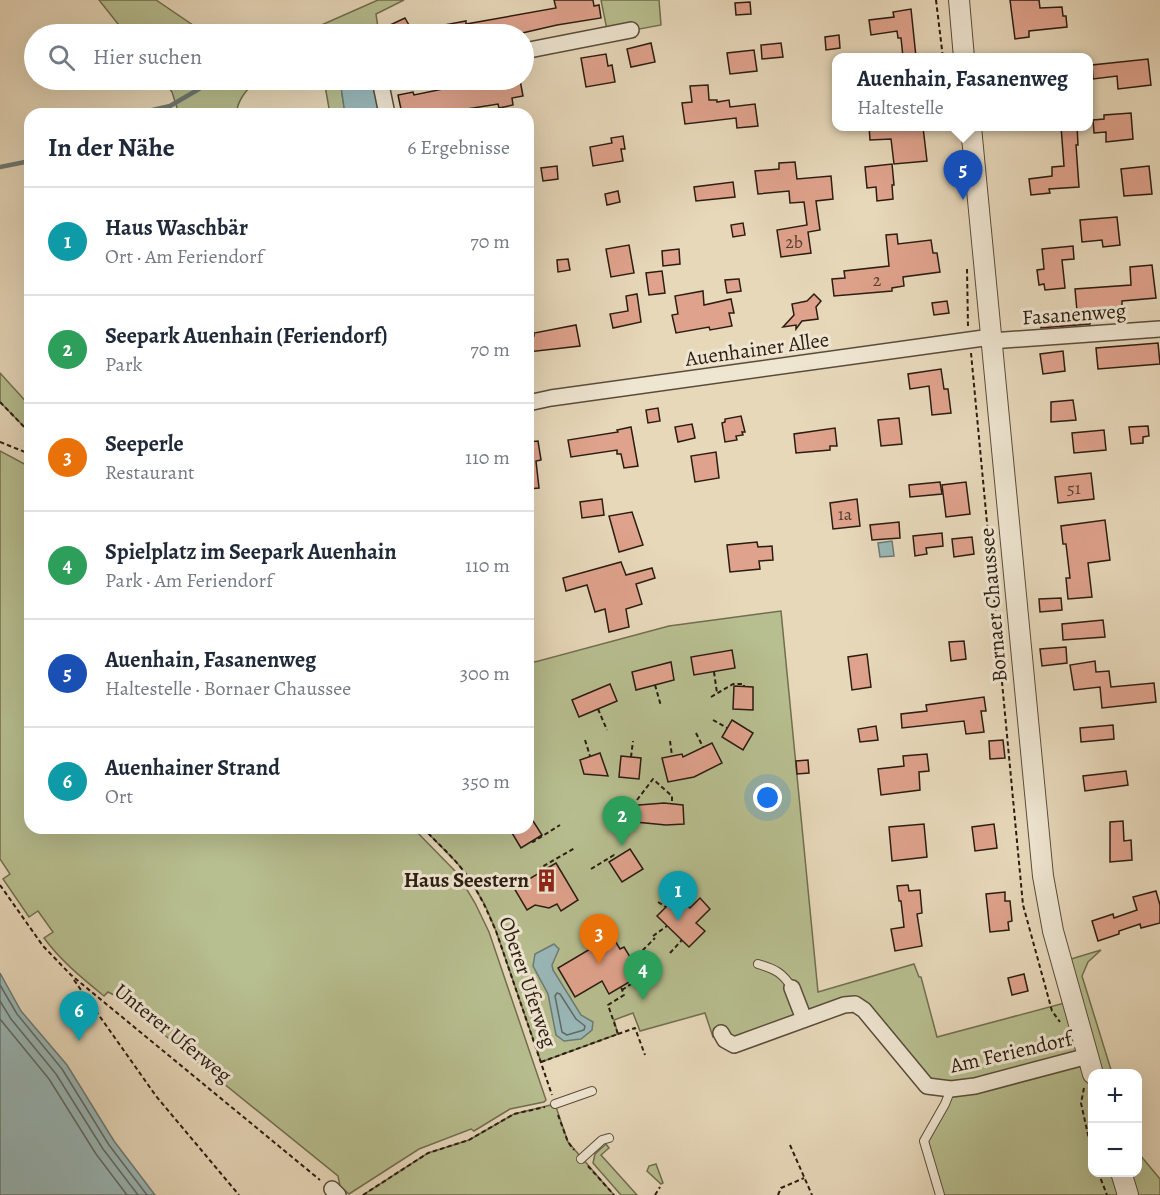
<!DOCTYPE html>
<html lang="de">
<head>
<meta charset="utf-8">
<style>
  :root { --surface:#fff; --page:#f6f6f7; --text:#1f2937; --muted:#747a83; --line:#e0e1e3; --accent:#8f2418 }
  body { margin:0; font-family:Alegreya,serif; background:var(--page); color:var(--text) }
  .controls { position:absolute; right:18px; bottom:18px; display:grid; overflow:hidden; border-radius:12px; box-shadow:0 6px 24px #0002 }
  .controls button { width:54px; height:54px; display:grid; place-items:center; padding:0; border:0; border-bottom:2px solid var(--line); background:var(--surface); color:var(--text); font:30px sans-serif }
  .you { position:absolute; left:768px; top:798px; width:21px; height:21px; margin:-15px; border:4px solid #fff; border-radius:50%; background:#1a73e8; box-shadow:0 0 0 9px #1a73e833 }
  .badge { display:grid; place-items:center; width:39px; height:39px; border-radius:50%; background:var(--accent); color:#fff; font-size:20px; font-weight:700 }
  .pin { position:absolute; translate:-50% -50px; filter:drop-shadow(0 2px 3px #0008) }
  .pin::after { content:''; position:absolute; top:32px; width:21px; height:18px; background:inherit; clip-path:polygon(0 0,100% 0,50% 100%) }
  .popup { position:absolute; left:832px; top:53px; width:261px; height:78px; box-sizing:border-box; display:grid; place-content:center; border-radius:12px; background:var(--surface); filter:drop-shadow(0 2px 4px #0005); font-size:20px; white-space:nowrap; color:var(--muted) }
  .popup b { font-size:22px; color:var(--text) }
  .popup::after { content:''; position:absolute; left:50%; top:100%; margin-left:-12px; border:12px solid transparent; border-top-color:var(--surface) }
  .list { margin:0; padding:0; list-style:none }
  h2 { display:flex; justify-content:space-between; align-items:center; height:78px; margin:0; padding:0 24px; font-size:26px }
  h2 small { font-size:20px; font-weight:400; color:var(--muted) }
  .list li { display:grid; grid-template-columns:39px 1fr auto; gap:18px; align-items:center; box-sizing:border-box; height:108px; padding:0 24px; border-top:2px solid var(--line) }
  .list b { display:block; font-size:22px; white-space:nowrap }
  .list p { margin:0; font-size:20px; white-space:nowrap; color:var(--muted) }
  .list em { font-size:20px; font-style:normal; color:var(--muted) }
  .icon { flex:none; width:33px; height:33px; fill:none; stroke:currentColor; stroke-width:2; stroke-linecap:round; stroke-linejoin:round }
  .map { position:relative; flex:none; width:1160px; height:1195px; overflow:hidden }
  .search { position:absolute; background:var(--surface); box-shadow:0 6px 24px #0002; left:24px; top:24px; width:510px; height:66px; display:flex; align-items:center; gap:15px; box-sizing:border-box; padding:0 21px; border-radius:33px; color:var(--muted); font-size:22px }
  .panel { position:absolute; background:var(--surface); box-shadow:0 6px 24px #0002; left:24px; top:108px; width:510px; height:726px; border-radius:18px }
  .map>svg:first-child { display:block }
  .green { fill:#b7be8f; stroke:#716e50; stroke-width:1.5 }
  .water { fill:#99b8b8; stroke:#6d7a75; stroke-width:1.5 }
  .lines { fill:none; stroke-linecap:round; stroke-linejoin:round }
  .shore { stroke:#626a64; stroke-width:1.5 }
  .stream { stroke:#6d7a75; stroke-width:4.5 }
  .building { fill:#dfa28c; stroke:#2b1d11; stroke-width:1.5 }
  .service-casing { stroke:#5a4c3b; stroke-width:10 }
  .minor-casing { stroke:#5a4c3b; stroke-width:18 }
  .tertiary-casing { stroke:#5a4c3b; stroke-width:22 }
  .path { stroke:#2b1d11; stroke-width:2; stroke-dasharray:4.5 3; stroke-linecap:butt }
  .service { stroke:#efe6d2; stroke-width:8 }
  .minor { stroke:#efe6d2; stroke-width:15 }
  .tertiary { stroke:#efe6d2; stroke-width:20 }
  .labels { text-anchor:middle; stroke-width:6; stroke-linejoin:round; paint-order:stroke }
  .number-label { font-size:18px; fill:#583e30 }
  .street-label { font-size:21px; fill:#2b1d11; stroke:#efe6d2 }
  .poi-label { font-size:21px; font-weight:bold; fill:#2b1d11; stroke:#efe6d2; text-anchor:end }
</style>
</head>
<body>
<div class="map">
<svg width="1160" height="1195" viewBox="0 0 1160 1195">
  <rect width="100%" height="100%" fill="#e7d8ba"/>
  <filter id="stains"><feTurbulence type="fractalNoise" baseFrequency=".00333" numOctaves="4"/><feColorMatrix values="0 0 0 0 .2 0 0 0 0 .09 0 0 0 0 .02 0 0 0 .5 -.17"/></filter>
  <radialGradient id="worn" r=".72"><stop offset=".6" stop-color="#630" stop-opacity="0"/><stop offset="1" stop-color="#630" stop-opacity=".3"/></radialGradient>
  <g class="green">
    <polygon points="99,0 156,0 206,34 126,34"/>
    <path d="M 378,0 L 404,0 L 376,14 L 378,28 C 362,34 350,34 334,29 L 338,34 L 301,34 Z"/>
    <polygon points="601,0 659,0 661,25 608,35"/>
    <path d="M 163,80 L 257,80 C 247,89 238,99 236,114 L 179,114 L 172,92 Z"/>
    <polygon points="324,80 340,80 345,114 330,114"/>
    <polygon points="0,373 30,406 30,433 0,402"/>
    <path d="M 0,451 L 30,467 L 30,828 L 413,828 L 457,873 L 475,903 L 489,932 L 546,1100 L 544,1102 L 510,1109 L 474,1131 L 471,1129 L 419,1149 L 349,1194 L 340,1186 L 338,1176 L 181,1049 L 124,1000 L 108,992 L 104,996 C 82,978 61,961 44,938 L 53,932 L 38,911 L 29,917 L 3,879 L 10,874 L 0,859 Z"/>
    <polygon points="781,611 818,992 914,964 919,977 921,977 937,1037 1072,1001 1061,962 1101,950 1088,962 1082,976 1112,1073 1092,1074 1092,1172 1138,1172 1138,1148 1140,1155 1160,1179 1160,1195 940,1195 924,1141 950,1089 927,1086 855,1004 734,1045 721,1033 713,1037 705,1013 640,1031 633,1013 614,1020 618,1034 541,1062 496,931 485,905 470,880 458,864 423,828 528,828 528,657 535,662 669,626"/>
    <polygon points="555,1104 568,1142 614,1195 363,1195 428,1153 469,1140 514,1114"/>
    <polygon points="606,1144 609,1148 601,1155 637,1195 621,1195 593,1163 595,1154"/>
    <polygon points="656,1164 663,1183 661,1184 647,1171 649,1166"/>
  </g>
  <g class="water">
    <polygon points="340,80 372,80 379,114 345,114"/>
    <polygon points="892,541 894,556 880,557 878,543"/>
    <polygon points="554,944 559,949 552,965 553,970 581,1015 593,1022 592,1030 581,1039 564,1041 556,1035 548,994 533,966 535,954"/>
    <polygon points="0,973 21,1011 67,1065 114,1141 155,1195 0,1195"/>
  </g>
  <g class="lines">
    <g class="shore">
      <polyline points="0,985 17,1014 62,1069 109,1145 147,1195"/>
      <polygon points="557,993 560,994 576,1019 585,1026 584,1030 567,1035 562,1032 555,996"/>
      <polyline points="0,1001 11,1019 56,1074 103,1149 138,1195"/>
      <polyline points="0,1019 49,1079 96,1154 127,1195"/>
    </g>
    <g class="stream">
      <polyline points="135,114 170,106 199,89 209,80"/>
      <polyline points="0,167 30,161"/>
    </g>
  </g>
  <g class="building">
    <polygon points="554,0 593,0 594,6 599,5 601,18 557,25 518,34 440,34 440,29 445,28 444,25 466,21 466,24 556,8"/>
    <polygon points="1010,0 1039,0 1040,8 1062,7 1063,16 1066,16 1067,27 1029,31 1029,37 1015,39"/>
    <polygon points="750,2 751,14 736,15 735,3"/>
    <polygon points="911,9 916,57 903,57 901,38 898,38 897,31 871,35 869,20 894,17 893,12"/>
    <polygon points="405,18 414,34 371,34"/>
    <polygon points="839,35 840,48 826,50 825,37"/>
    <polygon points="651,43 655,62 631,67 627,49"/>
    <polygon points="781,43 783,57 762,59 761,45"/>
    <polygon points="754,50 757,71 730,74 727,53"/>
    <polygon points="606,54 608,66 612,65 615,82 586,87 581,58"/>
    <polygon points="1148,59 1151,85 1118,89 1117,76 1093,79 1092,65"/>
    <polygon points="457,80 459,86 497,80 520,80 523,96 512,98 513,105 499,108 498,104 461,110 461,114 402,114 398,95 413,92 414,95 448,88 446,82"/>
    <polygon points="708,85 709,100 717,100 717,102 729,100 730,107 755,104 758,126 737,128 736,118 685,124 682,103 692,102 690,86"/>
    <polygon points="1131,113 1133,139 1106,142 1106,132 1094,133 1093,120 1104,119 1104,115"/>
    <polygon points="869,126 895,126 895,130 923,127 927,161 894,164 891,139 870,140"/>
    <polygon points="1061,126 1077,126 1078,145 1076,145 1079,187 1049,189 1050,193 1031,195 1029,179 1052,176 1052,167 1064,166"/>
    <polygon points="623,136 625,149 621,149 623,161 593,166 590,147 612,143 611,138"/>
    <polygon points="795,162 797,179 831,176 833,199 816,201 820,230 808,232 811,253 781,257 777,230 807,225 804,202 790,203 789,191 758,194 755,171 779,169 779,163"/>
    <polygon points="892,164 894,185 892,185 893,199 877,201 876,187 867,188 865,167"/>
    <polygon points="557,166 558,179 543,181 541,168"/>
    <polygon points="1149,166 1152,194 1124,196 1121,169"/>
    <polygon points="733,182 735,197 696,201 694,187"/>
    <polygon points="618,191 620,202 607,205 605,194"/>
    <polygon points="1117,217 1120,245 1103,247 1102,240 1082,242 1080,220"/>
    <polygon points="743,223 745,235 733,237 731,225"/>
    <polygon points="897,234 898,244 931,240 933,253 937,253 940,272 903,277 904,286 892,288 892,291 834,296 832,279 845,278 844,271 889,266 886,235"/>
    <polygon points="629,245 634,273 611,277 606,249"/>
    <polygon points="1073,246 1074,259 1062,260 1065,288 1045,290 1044,284 1039,285 1037,270 1044,269 1042,249"/>
    <polygon points="679,249 680,264 663,266 662,251"/>
    <polygon points="568,259 570,270 558,272 557,260"/>
    <polygon points="1152,265 1156,298 1122,301 1122,311 1115,312 1115,315 1089,318 1090,324 1041,328 1040,314 1077,311 1075,289 1131,285 1130,267"/>
    <polygon points="662,271 665,293 649,295 646,273"/>
    <polygon points="738,279 739,279 741,291 727,293 725,280"/>
    <polygon points="703,291 704,305 731,299 734,313 729,313 732,326 710,330 709,327 676,333 672,315 678,314 675,296"/>
    <polygon points="637,294 641,322 613,328 610,314 628,311 626,296"/>
    <polygon points="814,294 821,301 816,307 818,319 802,321 796,329 796,325 783,327 794,315 792,304 807,301"/>
    <polygon points="947,301 949,313 934,315 932,303"/>
    <polygon points="576,325 580,346 528,352 528,337 534,336 534,333"/>
    <polygon points="1158,343 1160,364 1098,369 1096,348"/>
    <polygon points="1063,351 1065,371 1043,374 1040,354"/>
    <polygon points="941,369 944,389 948,389 951,413 932,415 929,386 910,389 908,374"/>
    <polygon points="1073,400 1076,420 1051,422 1051,402"/>
    <polygon points="658,408 660,421 648,423 646,410"/>
    <polygon points="741,416 745,432 742,432 743,435 736,436 737,440 725,442 722,423 725,422 725,419"/>
    <polygon points="899,418 902,444 881,446 878,420"/>
    <polygon points="692,424 695,438 678,442 675,427"/>
    <polygon points="1148,426 1149,436 1143,437 1143,443 1131,444 1129,427"/>
    <polygon points="631,427 638,466 624,468 621,454 617,454 617,450 571,457 568,440 618,432 617,430"/>
    <polygon points="835,428 837,446 830,446 830,450 796,453 794,434"/>
    <polygon points="1104,430 1106,450 1074,453 1072,433"/>
    <polygon points="538,441 541,460 536,461 539,488 528,489 528,442"/>
    <polygon points="716,452 719,478 695,482 691,456"/>
    <polygon points="1091,473 1094,499 1058,503 1055,477"/>
    <polygon points="940,482 942,494 910,497 909,485"/>
    <polygon points="966,482 970,514 946,517 942,485"/>
    <polygon points="602,499 604,515 582,518 580,502"/>
    <polygon points="857,499 860,526 833,529 830,503"/>
    <polygon points="632,512 643,545 619,552 609,516"/>
    <polygon points="1105,520 1110,560 1088,563 1092,597 1068,599 1066,578 1070,578 1066,544 1063,544 1061,526"/>
    <polygon points="899,522 900,538 872,540 870,525"/>
    <polygon points="942,533 943,546 926,548 927,554 915,556 913,536"/>
    <polygon points="972,537 974,554 954,557 952,539"/>
    <polygon points="757,542 758,547 772,546 773,560 759,561 760,569 730,572 727,545"/>
    <polygon points="621,562 626,575 652,568 655,578 636,584 642,604 626,609 629,627 609,632 605,609 595,612 587,585 566,591 563,578"/>
    <polygon points="1061,598 1062,610 1040,612 1039,599"/>
    <polygon points="1103,620 1105,637 1063,640 1062,624"/>
    <polygon points="964,641 966,659 951,661 949,642"/>
    <polygon points="1066,647 1067,663 1042,666 1040,649"/>
    <polygon points="732,650 735,668 694,675 691,657"/>
    <polygon points="867,654 871,687 852,690 848,657"/>
    <polygon points="1095,661 1096,672 1109,671 1111,687 1154,683 1156,702 1102,708 1100,687 1074,690 1070,665"/>
    <polygon points="671,662 674,680 636,690 632,672"/>
    <polygon points="610,684 617,701 579,717 572,700"/>
    <polygon points="734,686 753,687 753,710 733,709"/>
    <polygon points="984,697 986,711 981,711 984,732 966,734 964,721 902,728 901,714 927,711 926,705"/>
    <polygon points="732,720 753,733 743,750 722,737"/>
    <polygon points="1113,725 1114,739 1081,742 1080,728"/>
    <polygon points="876,726 878,740 860,742 858,729"/>
    <polygon points="1003,740 1005,758 990,759 989,741"/>
    <polygon points="712,743 722,763 694,777 668,782 662,758 682,754 683,757"/>
    <polygon points="600,753 608,776 584,774 580,760"/>
    <polygon points="927,754 929,771 919,772 920,790 881,795 878,769 904,766 903,756"/>
    <polygon points="621,756 641,758 639,779 619,777"/>
    <polygon points="808,760 809,773 797,774 796,761"/>
    <polygon points="1126,771 1128,785 1085,791 1083,776"/>
    <polygon points="664,803 683,805 684,824 666,825 625,821 627,806"/>
    <polygon points="528,813 542,835 521,848 509,828 528,828"/>
    <polygon points="1123,821 1124,841 1131,840 1132,860 1110,862 1110,822"/>
    <polygon points="924,824 927,857 892,861 889,827"/>
    <polygon points="994,824 997,848 975,851 972,827"/>
    <polygon points="630,849 643,869 622,882 609,862"/>
    <polygon points="556,863 578,900 561,911 557,904 549,908 535,905 527,910 514,888"/>
    <polygon points="908,885 909,891 920,890 922,913 917,914 922,946 895,951 891,929 904,927 901,901 899,901 897,886"/>
    <polygon points="1156,891 1160,905 1160,923 1141,928 1140,924 1119,931 1119,934 1098,941 1092,921 1113,914 1114,918 1137,910 1133,897"/>
    <polygon points="1005,892 1005,901 1010,901 1012,921 1008,922 1009,930 990,932 986,894"/>
    <polygon points="677,896 690,908 700,898 710,909 696,923 705,931 689,947 657,916"/>
    <polygon points="612,936 620,949 624,947 641,975 609,994 602,981 575,997 558,968"/>
    <polygon points="1024,974 1028,991 1012,995 1008,978"/>
  </g>
  <g class="lines">
    <defs>
      <g id="service">
        <path d="M 758,964 C 775,969 783,973 792,988"/>
        <polyline points="555,1104 592,1091"/>
        <polyline points="581,1159 602,1140 609,1138"/>
        <polyline points="940,1195 924,1141 945,1104 951,1089"/>
      </g>
      <g id="minor">
        <polyline points="524,51 631,30"/>
        <polyline points="380,80 387,114"/>
        <polyline points="991,341 1160,329"/>
        <polyline points="528,403 551,398 991,337"/>
        <polyline points="792,988 804,1019"/>
        <polyline points="721,1033 725,1040 734,1045 844,1005 855,1004 864,1010 927,1086 951,1089 975,1086 1088,1056"/>
        <polyline points="332,1189 338,1195"/>
      </g>
      <g id="tertiary">
        <polyline points="959,0 964,58"/>
        <polyline points="971,127 1043,876 1053,931 1093,1074"/>
        <polyline points="1121,1172 1128,1195"/>
      </g>
    </defs>
    <use href="#service" class="service-casing"/>
    <use href="#minor" class="minor-casing"/>
    <use href="#tertiary" class="tertiary-casing"/>
    <g class="path">
      <polyline points="936,0 943,58"/>
      <polyline points="967,269 968,327"/>
      <polyline points="971,353 1023,905 1052,1011 1060,1022"/>
      <polyline points="0,402 30,433"/>
      <polyline points="0,442 30,454"/>
      <polyline points="714,672 717,693"/>
      <polyline points="655,685 661,706"/>
      <polyline points="711,697 733,684 744,684 744,687"/>
      <polyline points="598,709 607,730"/>
      <polyline points="713,720 727,728"/>
      <polyline points="696,733 703,747"/>
      <polyline points="585,740 590,756"/>
      <polyline points="670,741 672,756"/>
      <polyline points="631,757 633,741"/>
      <polyline points="637,800 653,779 672,796 672,802"/>
      <path d="M 423,828 C 439,845 458,861 470,880 C 481,896 488,913 496,931 L 552,1095"/>
      <polyline points="532,841 533,842 560,825"/>
      <polyline points="591,869 614,855 616,858"/>
      <polyline points="542,871 540,868 575,848"/>
      <polyline points="0,885 43,946 71,975 320,1180"/>
      <polyline points="658,902 666,907"/>
      <polyline points="653,936 667,926"/>
      <polyline points="670,953 682,940"/>
      <polyline points="632,961 655,938"/>
      <polyline points="74,980 156,1096 239,1195"/>
      <polyline points="622,990 643,976 640,971 644,965 637,956"/>
      <polyline points="618,1034 635,1028 645,1055"/>
      <polyline points="541,1062 618,1034 608,1005 624,995 621,987"/>
      <polyline points="1084,1088 1081,1103 1092,1153"/>
      <polyline points="558,1115 568,1142 574,1150"/>
      <polyline points="790,1145 812,1195"/>
      <polyline points="588,1166 614,1195"/>
      <polyline points="1098,1172 1107,1195"/>
      <polyline points="363,1195 428,1153 469,1140 514,1114 545,1107"/>
      <polyline points="655,1195 660,1187"/>
      <polyline points="778,1195 781,1188 804,1178"/>
    </g>
    <use href="#service" class="service"/>
    <use href="#minor" class="minor"/>
    <use href="#tertiary" class="tertiary"/>
  </g>
  <defs>
    <symbol id="building-bare" viewBox="-9 -9 18 18"><path d="M-4-6H4V6H1V3H-1V6H-4ZM-2.5-4.3h1.7v1.8h-1.7ZM.8-4.3h1.7v1.8H.8ZM-2.5-1h1.7V.8h-1.7ZM.8-1h1.7V.8H.8Z" fill="#8f2418" stroke="#efe6d2" stroke-width="2.5" paint-order="stroke"/></symbol>
  </defs>
  <g fill-rule="evenodd">
    <use href="#building-bare" x="530" y="864" width="33" height="33"/>
  </g>
  <g class="labels">
    <g class="number-label">
      <text x="794" y="248">2b</text>
      <text x="877" y="286">2</text>
      <text x="1074" y="494">51</text>
      <text x="845" y="520">1a</text>
    </g>
    <g class="street-label">
      <text transform="translate(1074 314) rotate(-4)" y="7">Fasanenweg</text>
      <text transform="translate(757 349) rotate(-8)" y="7">Auenhainer Allee</text>
      <text transform="translate(993 605) rotate(-95)" y="7">Bornaer Chaussee</text>
      <text transform="translate(528 982) rotate(71)" y="7">Oberer Uferweg</text>
      <text transform="translate(173 1033) rotate(39)" y="7">Unterer Uferweg</text>
      <text transform="translate(1011 1052) rotate(-13)" y="7">Am Feriendorf</text>
    </g>
    <g class="poi-label">
      <text x="529" y="887">Haus Seestern</text>
    </g>
  </g>
  <rect width="100%" height="100%" filter="url(#stains)"/>
  <rect width="100%" height="100%" fill="url(#worn)"/>
</svg>
<div class="controls">
<button>+</button>
<button>−</button>
</div>
<div class="you"></div>
<div class="pin badge" style="left:678px;top:921px;background:#0f9aa8">1</div>
<div class="pin badge" style="left:622px;top:846px;background:#2e9e5b">2</div>
<div class="pin badge" style="left:599px;top:964px;background:#e8710a">3</div>
<div class="pin badge" style="left:643px;top:1000px;background:#2e9e5b">4</div>
<div class="pin badge" style="left:963px;top:200px;background:#1a4fb4">5</div>
<div class="popup"><b>Auenhain, Fasanenweg</b>Haltestelle</div>
<div class="pin badge" style="left:79px;top:1041px;background:#0f9aa8">6</div>
<div class="search"><svg class="icon" aria-label="search" viewBox="0 0 24 24"><circle cx="10" cy="10" r="6"/><path d="M15 15l6 6"/></svg>Hier suchen</div>
<section class="panel">
<h2>In der Nähe<small>6 Ergebnisse</small></h2>
<ul class="list">
<li><span class="badge" style="background:#0f9aa8">1</span><div><b>Haus Waschbär</b><p>Ort · Am Feriendorf</p></div><em>70 m</em></li>
<li><span class="badge" style="background:#2e9e5b">2</span><div><b>Seepark Auenhain (Feriendorf)</b><p>Park</p></div><em>70 m</em></li>
<li><span class="badge" style="background:#e8710a">3</span><div><b>Seeperle</b><p>Restaurant</p></div><em>110 m</em></li>
<li><span class="badge" style="background:#2e9e5b">4</span><div><b>Spielplatz im Seepark Auenhain</b><p>Park · Am Feriendorf</p></div><em>110 m</em></li>
<li><span class="badge" style="background:#1a4fb4">5</span><div><b>Auenhain, Fasanenweg</b><p>Haltestelle · Bornaer Chaussee</p></div><em>300 m</em></li>
<li><span class="badge" style="background:#0f9aa8">6</span><div><b>Auenhainer Strand</b><p>Ort</p></div><em>350 m</em></li>
</ul>
</section>
</div>
</body>
</html>
